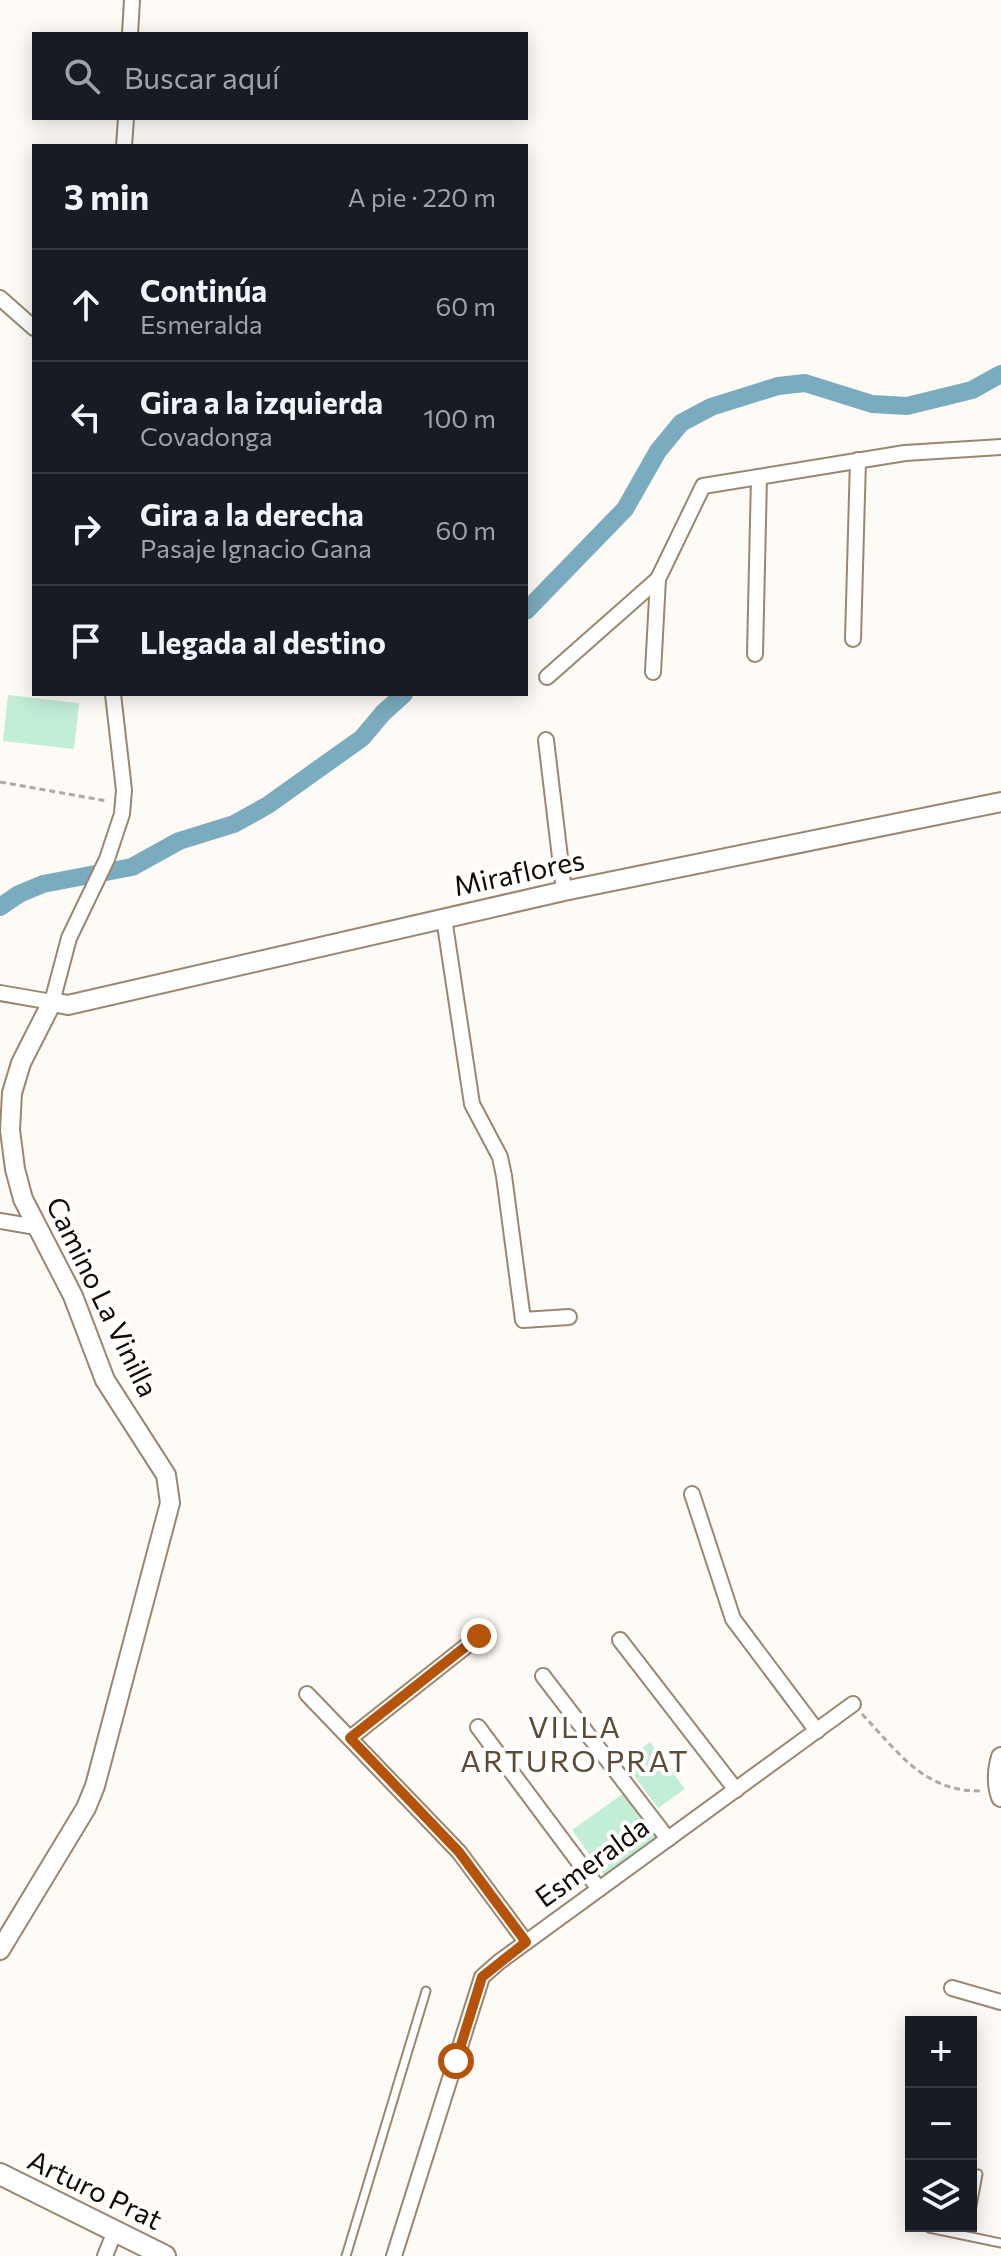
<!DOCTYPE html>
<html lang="es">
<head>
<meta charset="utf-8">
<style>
  :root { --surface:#171b24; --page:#242831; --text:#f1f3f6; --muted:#9ea1a6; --line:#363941 }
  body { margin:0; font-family:Commissioner,sans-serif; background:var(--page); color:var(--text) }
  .controls { position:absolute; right:24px; bottom:24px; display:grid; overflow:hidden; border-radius:0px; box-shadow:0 4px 20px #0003 }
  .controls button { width:72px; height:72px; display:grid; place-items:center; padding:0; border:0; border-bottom:2px solid var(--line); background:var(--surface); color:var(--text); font:40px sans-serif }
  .stop { position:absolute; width:24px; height:24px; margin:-18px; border:6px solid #b45309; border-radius:50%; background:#fff }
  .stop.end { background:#b45309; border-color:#fff; box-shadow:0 2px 8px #0008 }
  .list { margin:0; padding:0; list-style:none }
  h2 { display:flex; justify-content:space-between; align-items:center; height:104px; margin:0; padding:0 32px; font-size:34px }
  h2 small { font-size:26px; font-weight:400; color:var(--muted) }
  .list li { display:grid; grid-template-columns:52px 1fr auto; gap:24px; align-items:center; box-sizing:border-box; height:112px; padding:0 32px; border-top:2px solid var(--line) }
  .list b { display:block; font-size:30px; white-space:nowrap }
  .list p { margin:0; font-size:26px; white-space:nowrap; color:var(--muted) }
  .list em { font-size:26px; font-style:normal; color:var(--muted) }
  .icon { flex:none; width:44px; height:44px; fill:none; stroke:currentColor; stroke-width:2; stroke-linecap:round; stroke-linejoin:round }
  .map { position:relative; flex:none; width:1001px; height:2256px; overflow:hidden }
  .search { position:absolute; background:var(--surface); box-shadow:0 4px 20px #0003; left:32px; top:32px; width:496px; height:88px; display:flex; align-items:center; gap:20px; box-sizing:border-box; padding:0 28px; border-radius:0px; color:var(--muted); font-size:30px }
  .panel { position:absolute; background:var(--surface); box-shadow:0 4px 20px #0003; left:32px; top:144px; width:496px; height:552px; border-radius:0px }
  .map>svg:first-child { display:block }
  .green { fill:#c2eed5 }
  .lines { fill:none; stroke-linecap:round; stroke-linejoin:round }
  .canal { stroke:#7babbe; stroke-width:18 }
  .service-casing { stroke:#9a8671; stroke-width:11 }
  .minor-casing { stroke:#9a8671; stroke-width:18 }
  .tertiary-casing { stroke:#9a8671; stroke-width:22 }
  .secondary-casing { stroke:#9a8671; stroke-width:24 }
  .path { stroke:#aea9a4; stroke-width:3; stroke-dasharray:6 4; stroke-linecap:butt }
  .service { stroke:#fff; stroke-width:7 }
  .minor { stroke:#fff; stroke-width:14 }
  .tertiary { stroke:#fff; stroke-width:18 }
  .secondary { stroke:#fff; stroke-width:20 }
  .route { stroke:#b45309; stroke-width:10 }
  .labels { text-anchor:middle; stroke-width:8; stroke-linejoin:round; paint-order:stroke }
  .street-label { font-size:28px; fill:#110a04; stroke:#fff }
  .neighbourhood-label { font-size:30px; letter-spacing:2px; fill:#5d4b37; stroke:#fff }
</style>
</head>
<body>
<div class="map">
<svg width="1001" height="2256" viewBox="0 0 1001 2256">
  <rect width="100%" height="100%" fill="#fefaf5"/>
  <g class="green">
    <polygon points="8,695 79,703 74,749 3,741"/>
    <polygon points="650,1742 685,1789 658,1808 624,1762"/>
    <polygon points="624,1793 658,1837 605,1876 572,1830"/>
  </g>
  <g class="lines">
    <g class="canal">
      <polyline points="526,611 625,509 658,451 681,423 711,407 778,386 805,383 872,404 907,406 972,390 1001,374"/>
      <polyline points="0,907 19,894 43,884 132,867 179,841 234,824 268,805 362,738 383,713 404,694"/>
    </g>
    <defs>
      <g id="service">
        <polyline points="971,2211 978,2174"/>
        <polyline points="929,2228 1001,2243"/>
        <polyline points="346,2256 426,1991"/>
      </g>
      <g id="minor">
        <polyline points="130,34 132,0"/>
        <polyline points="124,146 126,118"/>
        <polyline points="0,298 34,328"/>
        <polyline points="853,639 858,460"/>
        <polyline points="755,654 759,477"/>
        <polyline points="653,672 658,579 703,486 905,453 1001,447"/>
        <polyline points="547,677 658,579"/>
        <polyline points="546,740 564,891"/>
        <polyline points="444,918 472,1104 500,1157 504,1176 523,1320 569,1317"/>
        <polyline points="0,993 52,1002 69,938 107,859 122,814 124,790 113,694"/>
        <polyline points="0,1221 36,1227"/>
        <polyline points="692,1494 733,1619 817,1731"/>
        <polyline points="620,1640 736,1790"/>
        <polyline points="543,1676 668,1839"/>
        <polyline points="307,1694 459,1852 526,1942"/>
        <polyline points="478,1727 599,1889"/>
        <polyline points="350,1738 479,1636"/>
        <polyline points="952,1988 1001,2002"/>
        <polyline points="105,2256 115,2231"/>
        <polyline points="394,2256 482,1977 499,1962 853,1704"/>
      </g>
      <g id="tertiary">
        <path d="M 1001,1757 C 997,1771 996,1783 1001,1797"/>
        <polyline points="0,1950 86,1808 95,1786 170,1503 166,1475 105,1380 73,1296 23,1199 15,1169 10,1130 12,1093 21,1063 52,1002 68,1005 564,891 1001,802"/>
      </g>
      <polyline id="secondary" points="0,2174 165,2256"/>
    </defs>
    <use href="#service" class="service-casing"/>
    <use href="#minor" class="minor-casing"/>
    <use href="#tertiary" class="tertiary-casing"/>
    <use href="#secondary" class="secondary-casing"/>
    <g class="path">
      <polyline points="0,782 107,801"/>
      <path d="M 862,1714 C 899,1753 924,1792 982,1791"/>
    </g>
    <use href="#service" class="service"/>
    <use href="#minor" class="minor"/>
    <use href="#tertiary" class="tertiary"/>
    <use href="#secondary" class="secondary"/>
  </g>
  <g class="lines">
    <polyline class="route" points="456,2061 482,1977 526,1942 459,1852 350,1738 479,1636"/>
  </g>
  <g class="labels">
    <g class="street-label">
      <text transform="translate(519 873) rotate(-12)" y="10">Miraflores</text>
      <text transform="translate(102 1297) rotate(64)" y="10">Camino La Vinilla</text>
      <text transform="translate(592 1862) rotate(-36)" y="10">Esmeralda</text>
      <text transform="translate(95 2190) rotate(26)" y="10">Arturo Prat</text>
    </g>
    <g class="neighbourhood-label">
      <text x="575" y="1738">VILLA<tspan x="575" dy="34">ARTURO PRAT</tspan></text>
    </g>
  </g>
</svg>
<div class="controls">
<button>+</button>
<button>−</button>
<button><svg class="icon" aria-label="layers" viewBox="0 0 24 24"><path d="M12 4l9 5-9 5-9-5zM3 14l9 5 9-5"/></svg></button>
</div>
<div class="stop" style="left:456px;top:2061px"></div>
<div class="stop end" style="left:479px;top:1636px"></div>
<div class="search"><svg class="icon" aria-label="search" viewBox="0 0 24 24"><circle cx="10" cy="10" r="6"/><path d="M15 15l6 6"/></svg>Buscar aquí</div>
<section class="panel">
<h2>3 min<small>A pie · 220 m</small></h2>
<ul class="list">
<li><svg class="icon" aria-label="ahead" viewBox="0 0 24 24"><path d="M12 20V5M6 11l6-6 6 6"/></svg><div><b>Continúa</b><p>Esmeralda</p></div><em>60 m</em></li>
<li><svg class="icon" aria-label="left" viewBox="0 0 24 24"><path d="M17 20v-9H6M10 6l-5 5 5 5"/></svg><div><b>Gira a la izquierda</b><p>Covadonga</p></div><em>100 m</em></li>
<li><svg class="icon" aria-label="right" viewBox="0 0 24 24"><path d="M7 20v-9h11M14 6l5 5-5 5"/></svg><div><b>Gira a la derecha</b><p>Pasaje Ignacio Gana</p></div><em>60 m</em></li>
<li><svg class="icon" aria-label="arrive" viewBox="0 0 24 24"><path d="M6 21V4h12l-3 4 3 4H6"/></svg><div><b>Llegada al destino</b></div></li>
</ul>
</section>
</div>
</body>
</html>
